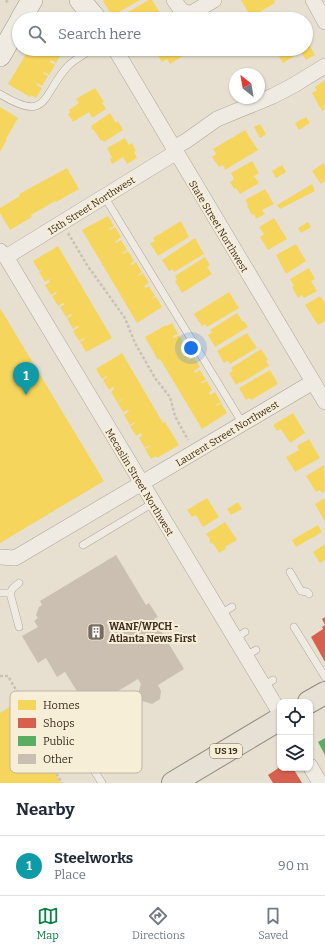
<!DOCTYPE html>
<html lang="en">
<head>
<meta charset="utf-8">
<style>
  :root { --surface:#fff; --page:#f6f6f7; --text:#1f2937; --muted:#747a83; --line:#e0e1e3; --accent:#0b8043 }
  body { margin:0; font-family:Bitter,serif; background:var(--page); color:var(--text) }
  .controls { position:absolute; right:12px; bottom:12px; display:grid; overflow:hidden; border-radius:8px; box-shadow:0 1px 3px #0004 }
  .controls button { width:36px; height:36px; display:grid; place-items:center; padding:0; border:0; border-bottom:1px solid var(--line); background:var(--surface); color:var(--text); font:20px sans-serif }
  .compass { position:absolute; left:229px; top:68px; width:36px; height:36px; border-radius:50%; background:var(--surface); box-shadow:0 1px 3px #0004; rotate:329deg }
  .you { position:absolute; left:191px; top:348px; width:14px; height:14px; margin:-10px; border:3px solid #fff; border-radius:50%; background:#1a73e8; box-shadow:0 0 0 6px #1a73e833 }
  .badge { display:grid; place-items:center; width:26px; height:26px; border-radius:50%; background:var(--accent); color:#fff; font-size:13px; font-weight:700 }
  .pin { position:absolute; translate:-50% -33px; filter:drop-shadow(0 1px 2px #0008) }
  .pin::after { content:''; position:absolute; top:21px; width:14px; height:12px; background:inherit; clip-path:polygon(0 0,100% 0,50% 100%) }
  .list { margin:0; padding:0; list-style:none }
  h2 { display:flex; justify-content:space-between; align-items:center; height:52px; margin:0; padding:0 16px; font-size:17px }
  h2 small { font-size:13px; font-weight:400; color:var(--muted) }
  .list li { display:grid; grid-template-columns:26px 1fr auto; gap:12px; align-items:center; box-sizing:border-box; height:60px; padding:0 16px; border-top:1px solid var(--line) }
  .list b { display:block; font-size:15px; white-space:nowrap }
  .list p { margin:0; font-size:13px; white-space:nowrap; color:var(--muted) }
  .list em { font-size:13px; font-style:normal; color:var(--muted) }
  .icon { flex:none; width:22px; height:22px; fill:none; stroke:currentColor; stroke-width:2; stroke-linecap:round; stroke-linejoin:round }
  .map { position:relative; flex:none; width:325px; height:783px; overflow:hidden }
  .search { position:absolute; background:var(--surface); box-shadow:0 1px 3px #0004; left:12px; right:12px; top:12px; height:44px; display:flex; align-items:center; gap:10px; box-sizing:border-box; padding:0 14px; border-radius:22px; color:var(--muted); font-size:15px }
  .sheet { height:112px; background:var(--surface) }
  nav { display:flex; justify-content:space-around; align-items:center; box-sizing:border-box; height:56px; border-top:1px solid var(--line); background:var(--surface); font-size:11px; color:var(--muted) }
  nav a { display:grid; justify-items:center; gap:2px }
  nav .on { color:var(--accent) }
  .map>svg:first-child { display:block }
  .homes { fill:#f6d55c }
  .shops { fill:#d6604d }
  .public { fill:#5aae61 }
  .building { fill:#cbbfb2 }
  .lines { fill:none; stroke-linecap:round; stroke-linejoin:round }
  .lane-casing { stroke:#ada599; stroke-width:8 }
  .street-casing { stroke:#ada599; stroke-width:16 }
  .secondary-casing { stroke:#9c958a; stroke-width:22 }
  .primary-casing { stroke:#928b80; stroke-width:24 }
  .path { stroke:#c8c2b9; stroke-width:2.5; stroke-dasharray:3 2; stroke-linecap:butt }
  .lane { stroke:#efebe3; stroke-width:7 }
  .street { stroke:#efebe3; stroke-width:15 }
  .secondary { stroke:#efebe3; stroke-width:21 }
  .primary { stroke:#e6e1d4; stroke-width:22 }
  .labels { text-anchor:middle; stroke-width:4; stroke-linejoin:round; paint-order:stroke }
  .shield { fill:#f7eed8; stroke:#756857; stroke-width:1 }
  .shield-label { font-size:9px; font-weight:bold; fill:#3d2e20 }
  .street-label { font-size:10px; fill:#3d2e20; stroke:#f7eed8 }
  .poi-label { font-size:10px; font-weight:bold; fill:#3d2e20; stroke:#f7eed8; text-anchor:start }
  .key { fill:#f7eed8; stroke:#bfb4a1; stroke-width:1 }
  .key-label { font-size:11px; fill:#3d2e20 }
</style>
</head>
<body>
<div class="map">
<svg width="325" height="783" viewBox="0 0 325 783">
  <rect width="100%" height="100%" fill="#e7e0d1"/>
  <g class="homes">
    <polygon points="105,0 140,0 112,16 103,1"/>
    <polygon points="149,0 152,0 160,13 150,19 116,19"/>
    <polygon points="241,0 276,0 274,1 275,3 251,17"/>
    <polygon points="306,39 315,55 306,60 301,52 283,63 277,53 283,49 306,49"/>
    <polygon points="29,49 57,49 56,50 62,53 56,63 51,60 50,62 55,65 49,75 44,72 43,73 48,76 42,86 37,83 37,85 42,88 36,98 31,95 30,97 8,84"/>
    <polygon points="154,49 194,49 170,64 167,59 162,62"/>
    <polygon points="325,80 325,109 322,111 312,93 317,90 315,87"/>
    <polygon points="95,88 104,102 102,103 106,109 92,118 89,112 73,122 68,114 70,112 69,110 79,103 76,99"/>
    <polygon points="0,107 18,118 6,139 7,139 0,152"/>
    <polygon points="110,113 116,123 118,121 123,130 104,142 102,140 101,141 93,129 92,130 91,126"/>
    <polygon points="306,117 310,123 299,130 295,123"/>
    <polygon points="260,124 266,134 260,138 254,127"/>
    <polygon points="245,130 258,150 225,170 223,165 219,167 212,157 216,154 213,149"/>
    <polygon points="125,138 129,145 132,143 136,151 134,152 137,158 127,164 123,157 112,164 110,159 112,158 107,148"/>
    <polygon points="252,161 259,173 254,176 259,183 240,194 236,188 234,189 230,182 234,179 231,173"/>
    <polygon points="324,163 325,165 325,181 321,184 312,171"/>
    <polygon points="282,165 286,172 276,178 272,171"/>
    <polygon points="67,168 79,189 56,202 55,201 31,215 32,217 10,230 0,213 0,208 20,196 19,194"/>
    <polygon points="312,184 315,191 280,209 277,205"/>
    <polygon points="265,189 274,204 262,210 265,214 256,219 254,214 252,215 247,206 248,205 245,200"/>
    <polygon points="108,216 114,226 109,229 110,230 115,227 121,237 115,242 116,243 121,240 127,250 122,253 123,254 128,251 134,261 129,265 131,264 132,265 136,262 142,272 138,275 138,276 143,273 149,283 144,286 146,288 149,286 155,296 151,299 156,297 162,307 137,323 82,230"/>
    <polygon points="274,218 287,239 268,250 260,237 264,234 259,227"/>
    <polygon points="181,221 189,237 158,256 150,243 155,241 153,238"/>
    <polygon points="308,222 311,227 301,233 298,228"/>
    <polygon points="195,238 204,254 174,272 173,269 169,271 162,260"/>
    <polygon points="296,244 306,261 286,274 276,255"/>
    <polygon points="58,246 112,338 86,352 80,342 85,339 84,338 79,341 73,331 79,327 78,326 73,329 67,318 72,315 71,314 66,317 60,307 65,304 63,303 58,306 52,296 57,293 56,292 51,295 45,285 50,282 49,280 50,280 50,279 45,282 39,272 44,269 39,271 33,261"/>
    <polygon points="205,257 210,265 207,267 212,274 182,293 175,281 177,280 175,276"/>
    <polygon points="309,268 315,279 311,281 317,291 304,298 302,295 298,298 292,287 294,286 290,279"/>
    <polygon points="229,292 239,308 207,327 205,324 202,326 194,314"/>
    <polygon points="320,296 325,303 325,321 318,325 305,305"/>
    <polygon points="0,308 104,481 0,543"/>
    <polygon points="237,313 243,322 244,321 248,327 215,347 208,335 212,332 210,330"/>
    <polygon points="172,323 178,334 173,336 174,338 179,335 185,345 181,347 182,349 187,346 193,356 188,359 189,360 194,357 200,367 194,371 195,373 200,370 206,380 201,382 202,383 207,381 212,390 208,394 209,393 210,395 215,392 221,402 216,405 217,406 221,403 227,413 202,429 160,359 158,360 145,337 166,325 167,326"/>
    <polygon points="247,333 257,348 230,364 228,361 224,363 217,351"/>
    <polygon points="261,349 268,360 266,361 269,366 241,383 240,382 236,385 229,373 233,371 231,368"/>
    <polygon points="122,353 163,423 165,422 179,445 157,458 156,456 151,459 145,449 150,446 150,445 145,448 139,438 142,435 141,433 136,436 130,426 135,423 135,422 130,425 124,415 129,411 128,410 123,412 117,402 122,400 122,399 117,402 111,392 115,388 114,389 113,387 109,390 103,380 107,377 107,376 102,379 96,369"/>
    <polygon points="270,370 278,384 251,400 250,398 246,400 239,388"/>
    <polygon points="293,413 305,433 290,443 281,429 277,431 273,425"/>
    <polygon points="309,439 320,458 295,472 286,457 299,450 297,446"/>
    <polygon points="324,465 325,491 322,493 320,490 316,492 306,476"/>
    <polygon points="207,498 219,517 203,527 196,515 192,517 187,510"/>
    <polygon points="325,498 325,522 315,504"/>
    <polygon points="238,502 242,509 231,515 227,509"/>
    <polygon points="225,522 237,540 225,547 226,549 219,553 213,543 211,544 209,540 210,539 206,534"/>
    <polygon points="318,525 322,532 296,547 292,540"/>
    <polygon points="325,544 325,560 320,563 313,552"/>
    <polygon points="14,704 61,783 0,783 0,713"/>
  </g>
  <g class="shops">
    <polygon points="325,617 325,662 311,637 323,629 322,627 325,625 322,619"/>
    <polygon points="280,767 293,768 302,783 273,783 268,775"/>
  </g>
  <polygon class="public" points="325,738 325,755 318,742"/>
  <polygon class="building" points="116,555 146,605 149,603 158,617 154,619 184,669 158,685 161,691 160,699 152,704 142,701 138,694 141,684 138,679 88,709 65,672 57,677 46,658 38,663 22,636 38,627 34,621 38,618 36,615 39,607 42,605 40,601"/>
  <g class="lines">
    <defs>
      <g id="lane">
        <path d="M 0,94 C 49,124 41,95 68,66 C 73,61 80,57 86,53"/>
        <polyline points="104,196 243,424"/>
        <polyline points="83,545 153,503"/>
        <polyline points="290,572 301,591 307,592 309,594"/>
        <polyline points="19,583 13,588 10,593 19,627"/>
        <polyline points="0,593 10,593"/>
        <polyline points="220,614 232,607"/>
        <polyline points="294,627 325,677"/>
        <polyline points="235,639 245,632"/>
        <polyline points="245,656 256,650"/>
        <polyline points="263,686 273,680"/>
        <polyline points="102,783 79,747 81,741 128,713"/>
      </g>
      <g id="street">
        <polyline points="174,0 181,10 190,14 214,0"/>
        <polyline points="313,0 325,22"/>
        <polyline points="115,49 325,402"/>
        <polyline points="173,148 186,141 217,119 273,96 294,85 325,66"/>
        <polyline points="0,251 6,257 280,713"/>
        <polyline points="6,257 175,153"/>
        <polyline points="0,557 15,558 313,382"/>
        <polyline points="310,766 320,783"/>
      </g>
      <g id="secondary">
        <polyline points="80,0 96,19"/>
        <polyline points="21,19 32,0"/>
        <polyline points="0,56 19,23"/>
      </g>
      <g id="primary">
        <polyline points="309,702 325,693"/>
        <polyline points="173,783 280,719"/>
      </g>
    </defs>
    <use href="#lane" class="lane-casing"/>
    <use href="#street" class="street-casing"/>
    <use href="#secondary" class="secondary-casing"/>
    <use href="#primary" class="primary-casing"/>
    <g class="path">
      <polyline points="6,0 8,3"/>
      <polyline points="68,233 87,265 125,318 135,343 155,378 170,397 175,416 188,440"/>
      <polyline points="0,676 8,676 22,700 20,705 51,751 55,771 62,783"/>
    </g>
    <use href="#lane" class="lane"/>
    <use href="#street" class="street"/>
    <use href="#secondary" class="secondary"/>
    <use href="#primary" class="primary"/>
  </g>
  <defs>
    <symbol id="building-square" viewBox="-11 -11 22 22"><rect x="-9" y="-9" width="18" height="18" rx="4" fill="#786c5e" stroke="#f7eed8"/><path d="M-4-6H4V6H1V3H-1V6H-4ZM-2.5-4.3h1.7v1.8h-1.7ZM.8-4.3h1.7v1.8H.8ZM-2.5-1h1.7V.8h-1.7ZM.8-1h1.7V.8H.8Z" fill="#fff"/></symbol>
  </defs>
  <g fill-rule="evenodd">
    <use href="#building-square" x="86" y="622" width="20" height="20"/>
  </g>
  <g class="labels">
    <rect class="shield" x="210" y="744" width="32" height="14" rx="3"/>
    <g class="shield-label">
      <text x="226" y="754">US 19</text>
    </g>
    <g class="street-label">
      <text transform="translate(91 205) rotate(-32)" y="4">15th Street Northwest</text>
      <text transform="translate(219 226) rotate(59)" y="4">State Street Northwest</text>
      <text transform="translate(227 433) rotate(-31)" y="4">Laurent Street Northwest</text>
      <text transform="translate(140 482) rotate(59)" y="4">Mecaslin Street Northwest</text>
    </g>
    <g class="poi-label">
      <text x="109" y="630">WANF/WPCH -<tspan x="109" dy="12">Atlanta News First</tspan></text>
    </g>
  </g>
  <rect x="10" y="691" width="132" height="82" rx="6" class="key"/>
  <rect x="18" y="700" width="18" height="10" fill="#f6d55c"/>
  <rect x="18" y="718" width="18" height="10" fill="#d6604d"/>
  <rect x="18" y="736" width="18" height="10" fill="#5aae61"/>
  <rect x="18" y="754" width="18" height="10" fill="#cbbfb2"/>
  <g class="key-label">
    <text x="43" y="709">Homes</text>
    <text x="43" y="727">Shops</text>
    <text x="43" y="745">Public</text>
    <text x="43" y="763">Other</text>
  </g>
</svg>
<div class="controls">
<button><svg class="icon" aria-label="locate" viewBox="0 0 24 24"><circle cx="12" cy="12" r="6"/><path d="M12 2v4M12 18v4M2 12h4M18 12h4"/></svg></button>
<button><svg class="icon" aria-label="layers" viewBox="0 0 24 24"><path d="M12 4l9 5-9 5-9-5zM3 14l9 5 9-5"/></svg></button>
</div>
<svg class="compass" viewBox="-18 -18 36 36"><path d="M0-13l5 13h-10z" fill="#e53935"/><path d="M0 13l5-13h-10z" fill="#747a83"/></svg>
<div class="you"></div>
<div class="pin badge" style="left:26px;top:395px;background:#0f9aa8">1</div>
<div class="search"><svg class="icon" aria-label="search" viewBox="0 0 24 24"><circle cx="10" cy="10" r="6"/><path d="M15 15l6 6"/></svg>Search here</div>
</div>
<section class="sheet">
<h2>Nearby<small></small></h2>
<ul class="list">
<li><span class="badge" style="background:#0f9aa8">1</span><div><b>Steelworks</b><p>Place</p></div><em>90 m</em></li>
</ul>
</section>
<nav>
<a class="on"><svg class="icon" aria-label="map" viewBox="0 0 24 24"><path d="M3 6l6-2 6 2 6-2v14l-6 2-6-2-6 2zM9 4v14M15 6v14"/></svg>Map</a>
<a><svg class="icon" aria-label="directions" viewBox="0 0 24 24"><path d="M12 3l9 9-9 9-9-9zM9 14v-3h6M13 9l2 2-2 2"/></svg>Directions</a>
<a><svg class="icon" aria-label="saved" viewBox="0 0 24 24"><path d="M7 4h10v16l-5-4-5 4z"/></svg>Saved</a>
</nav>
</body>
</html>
